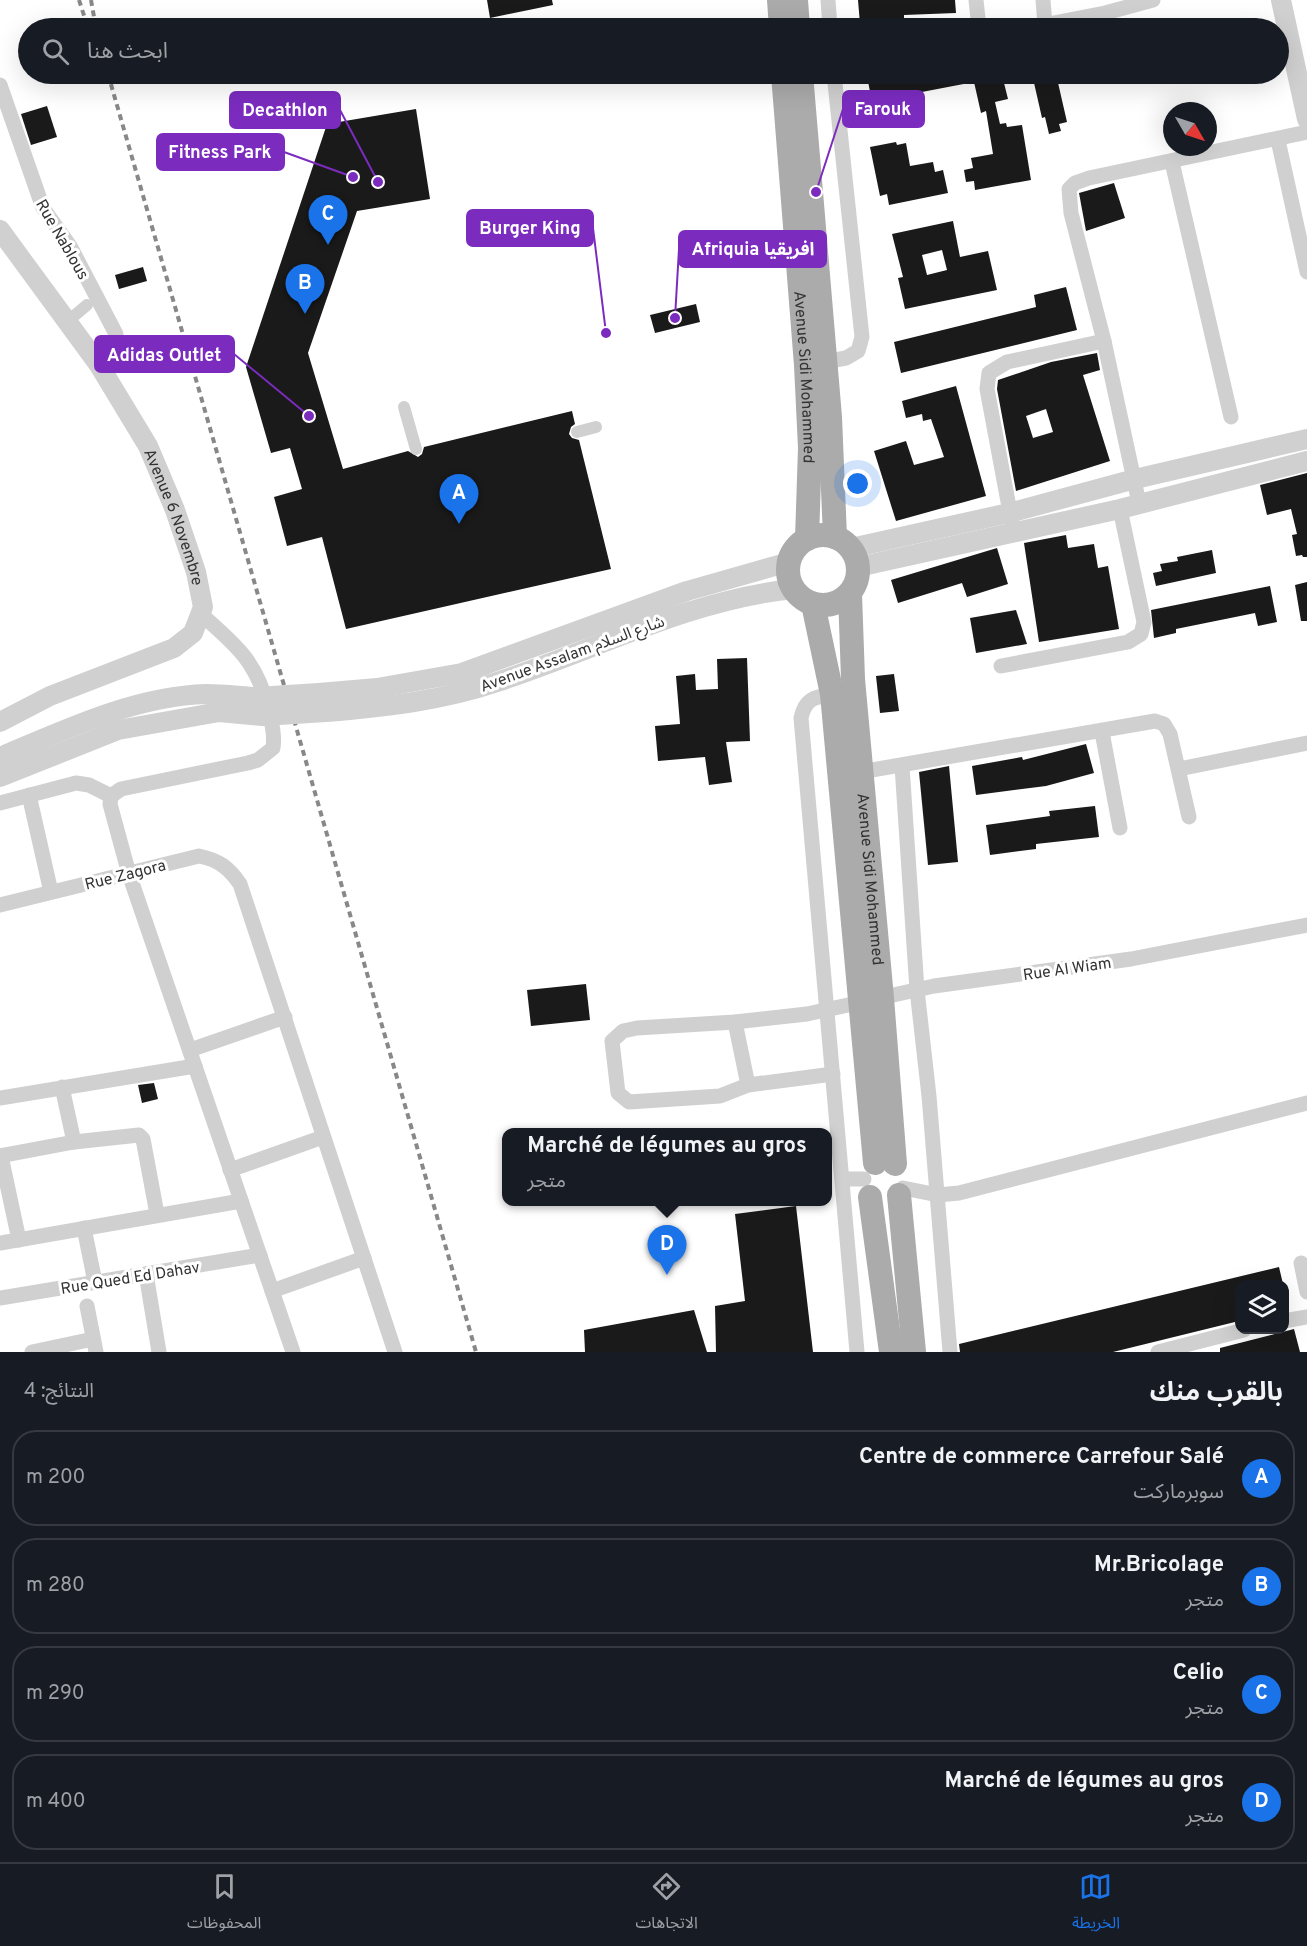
<!DOCTYPE html>
<html lang="ar">
<head>
<meta charset="utf-8">
<style>
  :root { --surface:#171b24; --page:#20242c; --text:#f1f3f6; --muted:#9ea1a6; --line:#363941; --accent:#1a73e8 }
  body { margin:0; font-family:Overpass,"Noto Sans Arabic",sans-serif; background:var(--page); color:var(--text); direction:rtl }
  .controls { position:absolute; right:18px; bottom:18px; display:grid; overflow:hidden; border-radius:12px; box-shadow:0 6px 24px #0002 }
  .controls button { width:54px; height:54px; display:grid; place-items:center; padding:0; border:0; border-bottom:2px solid var(--line); background:var(--surface); color:var(--text); font:30px sans-serif }
  .compass { position:absolute; left:1163px; top:102px; width:54px; height:54px; border-radius:50%; background:var(--surface); box-shadow:0 6px 24px #0002; rotate:129deg }
  .you { position:absolute; left:858px; top:484px; width:21px; height:21px; margin:-15px; border:4px solid #fff; border-radius:50%; background:#1a73e8; box-shadow:0 0 0 9px #1a73e833 }
  .badge { display:grid; place-items:center; width:39px; height:39px; border-radius:50%; background:var(--accent); color:#fff; font-size:20px; font-weight:700 }
  .pin { position:absolute; translate:-50% -50px; filter:drop-shadow(0 2px 3px #0008) }
  .pin::after { content:''; position:absolute; top:32px; width:21px; height:18px; background:inherit; clip-path:polygon(0 0,100% 0,50% 100%) }
  .popup { position:absolute; left:502px; top:1128px; width:330px; height:78px; box-sizing:border-box; display:grid; place-content:center; border-radius:12px; background:var(--surface); filter:drop-shadow(0 2px 4px #0005); font-size:20px; white-space:nowrap; color:var(--muted) }
  .popup b { font-size:22px; color:var(--text) }
  .popup::after { content:''; position:absolute; left:50%; top:100%; margin-left:-12px; border:12px solid transparent; border-top-color:var(--surface) }
  .list { margin:0; padding:0; list-style:none }
  h2 { display:flex; justify-content:space-between; align-items:center; height:78px; margin:0; padding:0 24px; font-size:26px }
  h2 small { font-size:20px; font-weight:400; color:var(--muted) }
  .list li { display:grid; grid-template-columns:39px 1fr auto; gap:18px; align-items:center; box-sizing:border-box; height:96px; margin:0 12px 12px; padding:0 12px; border:2px solid var(--line); border-radius:24px }
  .list b { display:block; font-size:22px; white-space:nowrap }
  .list p { margin:0; font-size:20px; white-space:nowrap; color:var(--muted) }
  .list em { font-size:20px; font-style:normal; color:var(--muted) }
  .icon { flex:none; width:33px; height:33px; fill:none; stroke:currentColor; stroke-width:2; stroke-linecap:round; stroke-linejoin:round }
  .map { position:relative; flex:none; width:1307px; height:1352px; overflow:hidden; direction:ltr }
  .search { position:absolute; background:var(--surface); box-shadow:0 6px 24px #0002; left:18px; right:18px; top:18px; height:66px; display:flex; align-items:center; gap:15px; box-sizing:border-box; padding:0 21px; border-radius:33px; color:var(--muted); font-size:22px }
  .sheet { height:510px; background:var(--surface) }
  nav { display:flex; justify-content:space-around; align-items:center; box-sizing:border-box; height:84px; border-top:2px solid var(--line); background:var(--surface); font-size:16px; color:var(--muted) }
  nav a { display:grid; justify-items:center; gap:3px }
  nav .on { color:var(--accent) }
  .map>svg:first-child { display:block }
  .building { fill:#1a1a1a; fill-rule:evenodd }
  .lines { fill:none; stroke-linecap:round; stroke-linejoin:round }
  .pedestrian { stroke:#d0d0d0; stroke-width:12 }
  .minor { stroke:#d0d0d0; stroke-width:15 }
  .tertiary { stroke:#d0d0d0; stroke-width:20 }
  .primary { stroke:#ababab; stroke-width:24 }
  .rail { stroke:#888; stroke-width:4; stroke-dasharray:6 4.5; stroke-linecap:butt }
  .tertiary-bridge { stroke:#d0d0d0; stroke-width:20 }
  .labels { text-anchor:middle; stroke-width:6; stroke-linejoin:round; paint-order:stroke }
  .street-label { font-size:16px; fill:#333; stroke:#fff }
  .leader { fill:none; stroke:#7b2cbf; stroke-width:2 }
  .callout-dot { fill:#7b2cbf; stroke:#fff; stroke-width:2 }
  .callout { fill:#7b2cbf; stroke:#7b2cbf; stroke-width:2 }
  .callout-label { font-size:18px; text-anchor:middle; font-weight:bold; fill:#fff }
</style>
</head>
<body>
<div class="map">
<svg width="1307" height="1352" viewBox="0 0 1307 1352">
  <rect width="100%" height="100%" fill="#fff"/>
  <g class="building">
    <polygon points="487,0 552,0 553,5 490,18"/>
    <polygon points="858,0 955,0 956,13 904,15 904,20 896,21 897,25 868,28 868,23 860,24"/>
    <polygon points="881,74 1027,74 1028,78 1004,83 1008,99 995,102 1000,124 1006,123 1007,127 1022,125 1031,180 975,190 974,181 966,182 964,170 973,168 971,158 993,154 986,111 981,113 974,82 901,96 906,121 887,125 886,121 876,123 867,76"/>
    <polygon points="1032,74 1056,74 1067,122 1059,124 1061,131 1049,134 1045,117 1042,118"/>
    <polygon points="47,106 57,137 31,145 21,114"/>
    <polygon points="416,109 430,199 357,211 308,353 343,469 408,451 418,457 422,454 424,447 572,411 575,424 571,427 569,434 572,438 579,440 611,569 346,629 322,537 287,546 274,497 302,489 290,448 271,453 246,367 327,124"/>
    <polygon points="896,142 897,145 906,143 910,166 933,162 935,172 943,170 948,193 889,205 887,194 880,196 870,147"/>
    <polygon points="1114,183 1125,218 1086,231 1079,193"/>
    <path d="M 953,221 L 960,257 L 988,251 L 997,290 L 905,309 L 898,278 L 903,277 L 892,234 ZM 942,250 L 947,270 L 927,275 L 922,255 Z"/>
    <polygon points="143,267 147,281 119,289 115,275"/>
    <polygon points="1066,287 1077,330 901,373 894,342 1036,307 1034,295"/>
    <polygon points="696,304 700,322 655,333 650,315"/>
    <path d="M 1097,353 L 1100,370 L 1083,375 L 1110,461 L 1016,491 L 997,389 L 998,380 L 1051,362 ZM 1046,409 L 1053,432 L 1033,438 L 1026,416 Z"/>
    <polygon points="956,386 986,496 896,521 874,451 906,441 914,465 944,457 931,419 923,421 922,414 906,418 902,401"/>
    <polygon points="1307,473 1307,557 1303,557 1302,555 1296,556 1292,535 1297,534 1291,509 1267,515 1260,485"/>
    <polygon points="1066,535 1068,548 1094,544 1098,568 1108,566 1119,629 1039,642 1024,543"/>
    <polygon points="997,548 1008,584 967,597 962,583 898,603 891,580"/>
    <polygon points="1212,550 1216,573 1156,586 1153,573 1162,571 1160,564 1178,561 1177,557"/>
    <polygon points="1307,582 1307,621 1301,621 1295,585"/>
    <polygon points="1270,586 1277,622 1258,626 1255,613 1176,629 1176,633 1154,638 1151,610"/>
    <polygon points="1016,610 1027,644 976,653 970,618"/>
    <polygon points="747,658 750,741 726,742 732,782 709,785 705,757 658,761 655,726 680,724 676,676 695,674 696,690 718,689 717,659"/>
    <polygon points="894,674 899,711 880,713 876,676"/>
    <polygon points="1086,744 1094,773 1046,786 976,795 972,766 1022,757 1023,760"/>
    <polygon points="949,766 958,862 928,865 919,772"/>
    <polygon points="1095,806 1099,837 1036,844 1036,849 990,855 986,825 1050,816 1049,811"/>
    <polygon points="586,984 590,1020 531,1026 527,990"/>
    <polygon points="154,1083 158,1099 142,1103 138,1085"/>
    <polygon points="796,1206 813,1352 716,1352 715,1306 745,1301 735,1214"/>
    <polygon points="1279,1267 1283,1284 1239,1284 1239,1321 1113,1352 960,1352 959,1344"/>
    <polygon points="694,1310 707,1352 585,1352 584,1330"/>
    <polygon points="1294,1329 1300,1352 1220,1352 1220,1348"/>
  </g>
  <g class="lines">
    <g class="pedestrian">
      <polyline points="68,321 87,305"/>
      <polyline points="404,407 416,449"/>
      <polyline points="577,432 596,427"/>
    </g>
    <g class="minor">
      <polyline points="828,0 830,28"/>
      <polyline points="976,0 979,28"/>
      <polyline points="1043,0 1045,25"/>
      <polyline points="1028,28 1105,13 1153,0"/>
      <polyline points="0,85 43,208 70,246 116,334"/>
      <polyline points="1278,140 1307,272"/>
      <polyline points="1172,162 1231,417"/>
      <polyline points="824,362 846,358 858,351 862,337 834,74"/>
      <polyline points="1139,503 1104,341 1071,213 1069,189 1075,183 1089,178 1307,132"/>
      <polyline points="1012,523 987,389 989,373 1007,362 1104,341"/>
      <path d="M 202,615 C 236,645 256,661 268,707 C 271,721 275,733 273,748 L 258,760 L 248,763 L 121,789 L 111,796 L 110,804 L 129,874 L 293,1352"/>
      <polyline points="1001,666 1128,642 1141,634 1144,622 1120,509"/>
      <path d="M 832,694 C 814,697 805,699 801,718 L 857,1352"/>
      <polyline points="1102,732 1120,828"/>
      <polyline points="902,766 917,990 929,1096 950,1352"/>
      <polyline points="1179,769 1307,743"/>
      <polyline points="860,772 1155,721 1164,724 1170,734 1189,817"/>
      <polyline points="29,795 51,892"/>
      <polyline points="0,803 76,783 89,785 111,796"/>
      <path d="M 0,905 L 199,856 C 219,860 229,868 240,884 L 395,1352"/>
      <polyline points="735,1022 748,1085"/>
      <polyline points="190,1050 285,1017"/>
      <polyline points="833,1074 748,1085 720,1096 629,1102 618,1093 612,1041 623,1031 637,1028 735,1022 807,1014 934,986 1131,959 1307,925"/>
      <polyline points="62,1087 74,1142"/>
      <polyline points="0,1098 195,1066"/>
      <polyline points="0,1156 74,1142 139,1135 143,1139 157,1214"/>
      <polyline points="1,1156 19,1240"/>
      <polyline points="230,1170 323,1137"/>
      <polyline points="843,1179 864,1179"/>
      <polyline points="903,1188 938,1195 959,1193 1307,1103"/>
      <polyline points="84,1228 95,1282"/>
      <polyline points="0,1243 241,1201"/>
      <polyline points="1301,1263 1307,1292"/>
      <polyline points="146,1274 159,1352"/>
      <polyline points="272,1291 364,1258"/>
      <polyline points="0,1298 260,1255"/>
      <polyline points="87,1306 96,1352"/>
      <polyline points="1284,1321 1307,1317"/>
      <polyline points="32,1352 93,1339"/>
      <polyline points="1158,1352 1244,1330"/>
    </g>
    <g class="tertiary">
      <polyline points="1281,0 1307,119"/>
      <path id="s1" d="M 0,230 L 99,365 L 148,446 L 175,510 L 196,572 L 203,607 L 193,633 L 174,648 L 50,696 L 0,722"/>
      <polyline points="851,548 1009,513 1135,479 1307,439"/>
      <polyline points="858,567 1120,509 1307,461"/>
      <polyline points="319,693 377,688 462,673 687,591 789,562"/>
      <path d="M 326,712 C 384,707 441,701 497,682 C 595,650 689,600 793,589"/>
      <path d="M 0,757 C 64,730 135,696 206,694 C 222,694 240,696 256,697"/>
      <polyline points="0,777 118,730 219,712 263,716"/>
    </g>
    <g class="primary">
      <polyline points="779,0 781,28"/>
      <polyline points="796,0 798,28"/>
      <path id="s2" d="M 783,74 L 806,365 L 810,448 L 807,539"/>
      <polyline points="801,74 830,417 835,537"/>
      <circle cx="823" cy="570" r="35"/>
      <path id="s3" d="M 850,594 L 853,679 L 882,998 L 895,1164"/>
      <polyline points="813,604 832,694 875,1163"/>
      <polyline points="899,1195 914,1352"/>
      <polyline points="870,1197 891,1352"/>
    </g>
    <g class="rail">
      <polyline points="79,0 88,28"/>
      <polyline points="91,0 96,28"/>
      <polyline points="108,74 476,1352"/>
    </g>
    <g class="tertiary-bridge">
      <polyline points="256,697 319,693"/>
      <polyline points="263,716 326,712"/>
    </g>
  </g>
  <g class="labels">
    <g class="street-label">
      <text transform="translate(63 239) rotate(60)" y="6">Rue Nablous</text>
      <text dy="6" stroke="none"><textPath href="#s2" startOffset="304">Avenue Sidi Mohammed</textPath></text>
      <text dy="6" stroke="none"><textPath href="#s1" startOffset="338">Avenue 6 Novembre</textPath></text>
      <text transform="translate(572 653) rotate(-20)" y="6">Avenue Assalam شارع السلام</text>
      <text transform="translate(125 874) rotate(-14)" y="6">Rue Zagora</text>
      <text dy="6" stroke="none"><textPath href="#s3" startOffset="286">Avenue Sidi Mohammed</textPath></text>
      <text transform="translate(1067 968) rotate(-8)" y="6">Rue Al Wiam</text>
      <text transform="translate(130 1277) rotate(-9)" y="6">Rue Qued Ed Dahav</text>
    </g>
  </g>
  <path class="leader" d="M816 192L843 109M378 182L340 110M353 177L284 152M606 333L593 228M675 318L679 249M309 416L234 354"/>
  <g class="callout-dot">
    <circle cx="816" cy="192" r="6"/>
    <circle cx="378" cy="182" r="6"/>
    <circle cx="353" cy="177" r="6"/>
    <circle cx="606" cy="333" r="6"/>
    <circle cx="675" cy="318" r="6"/>
    <circle cx="309" cy="416" r="6"/>
  </g>
  <g class="callout">
    <rect x="843" y="91" width="81" height="36" rx="6"/>
    <rect x="230" y="92" width="110" height="36" rx="6"/>
    <rect x="157" y="134" width="127" height="36" rx="6"/>
    <rect x="467" y="210" width="126" height="36" rx="6"/>
    <rect x="679" y="231" width="147" height="36" rx="6"/>
    <rect x="95" y="336" width="139" height="36" rx="6"/>
  </g>
  <g class="callout-label">
    <text x="883" y="115">Farouk</text>
    <text x="285" y="116">Decathlon</text>
    <text x="220" y="158">Fitness Park</text>
    <text x="530" y="234">Burger King</text>
    <text x="753" y="255">Afriquia افريقيا</text>
    <text x="164" y="361">Adidas Outlet</text>
  </g>
</svg>
<div class="controls">
<button><svg class="icon" aria-label="layers" viewBox="0 0 24 24"><path d="M12 4l9 5-9 5-9-5zM3 14l9 5 9-5"/></svg></button>
</div>
<svg class="compass" viewBox="-18 -18 36 36"><path d="M0-13l5 13h-10z" fill="#e53935"/><path d="M0 13l5-13h-10z" fill="#9ea1a6"/></svg>
<div class="you"></div>
<div class="pin badge" style="left:459px;top:524px">A</div>
<div class="pin badge" style="left:305px;top:314px">B</div>
<div class="pin badge" style="left:328px;top:245px">C</div>
<div class="pin badge" style="left:667px;top:1275px">D</div>
<div class="popup"><b>Marché de légumes au gros</b>متجر</div>
<div class="search"><svg class="icon" aria-label="search" viewBox="0 0 24 24"><circle cx="10" cy="10" r="6"/><path d="M15 15l6 6"/></svg>ابحث هنا</div>
</div>
<section class="sheet">
<h2>بالقرب منك<small>النتائج: 4</small></h2>
<ul class="list">
<li><span class="badge">A</span><div><b>Centre de commerce Carrefour Salé</b><p>سوبرماركت</p></div><em>200 m</em></li>
<li><span class="badge">B</span><div><b>Mr.Bricolage</b><p>متجر</p></div><em>280 m</em></li>
<li><span class="badge">C</span><div><b>Celio</b><p>متجر</p></div><em>290 m</em></li>
<li><span class="badge">D</span><div><b>Marché de légumes au gros</b><p>متجر</p></div><em>400 m</em></li>
</ul>
</section>
<nav>
<a class="on"><svg class="icon" aria-label="map" viewBox="0 0 24 24"><path d="M3 6l6-2 6 2 6-2v14l-6 2-6-2-6 2zM9 4v14M15 6v14"/></svg>الخريطة</a>
<a><svg class="icon" aria-label="directions" viewBox="0 0 24 24"><path d="M12 3l9 9-9 9-9-9zM9 14v-3h6M13 9l2 2-2 2"/></svg>الاتجاهات</a>
<a><svg class="icon" aria-label="saved" viewBox="0 0 24 24"><path d="M7 4h10v16l-5-4-5 4z"/></svg>المحفوظات</a>
</nav>
</body>
</html>
